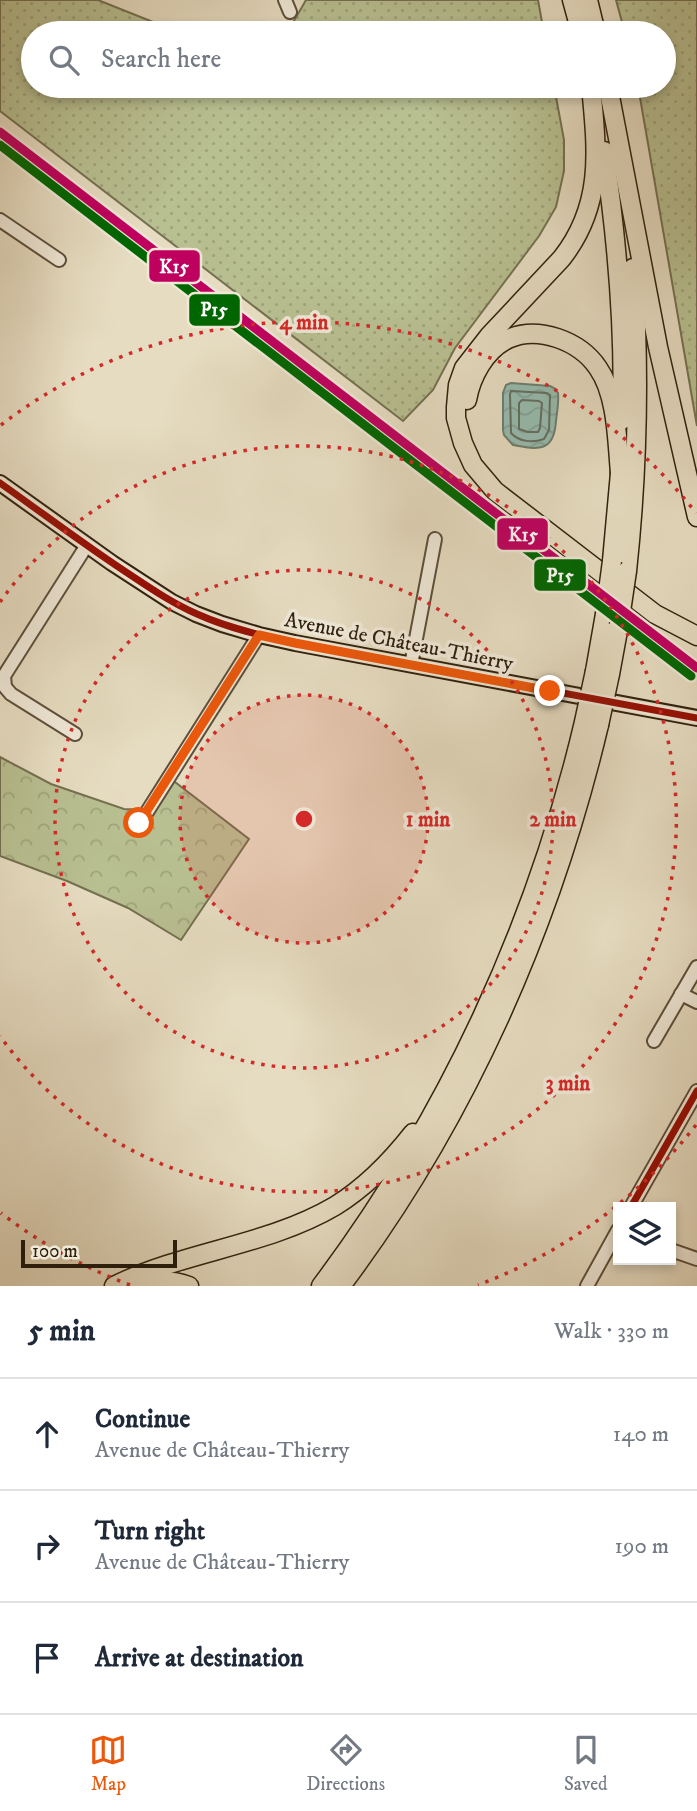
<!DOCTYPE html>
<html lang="en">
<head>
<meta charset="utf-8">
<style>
  :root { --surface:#fff; --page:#f2f2f3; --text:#1f2937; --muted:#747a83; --line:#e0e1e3; --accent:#ea580c }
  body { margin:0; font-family:"IM FELL DW Pica",serif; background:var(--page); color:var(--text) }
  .controls { position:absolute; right:21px; bottom:21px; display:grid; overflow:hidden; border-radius:0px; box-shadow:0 4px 10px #0003 }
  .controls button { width:63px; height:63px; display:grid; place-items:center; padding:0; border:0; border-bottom:2px solid var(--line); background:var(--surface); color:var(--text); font:35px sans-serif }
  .scale { position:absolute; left:21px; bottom:18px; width:156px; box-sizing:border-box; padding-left:7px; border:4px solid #2f200e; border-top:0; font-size:19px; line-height:24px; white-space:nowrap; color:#2f200e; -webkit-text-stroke:5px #efe8d7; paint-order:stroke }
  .stop { position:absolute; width:21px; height:21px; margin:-16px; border:5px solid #ea580c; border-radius:50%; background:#fff }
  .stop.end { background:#ea580c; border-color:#fff; box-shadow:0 2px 7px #0008 }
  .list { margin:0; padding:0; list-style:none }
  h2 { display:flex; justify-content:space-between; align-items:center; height:91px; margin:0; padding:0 28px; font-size:30px }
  h2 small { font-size:23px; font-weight:400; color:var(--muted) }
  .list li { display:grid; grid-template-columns:46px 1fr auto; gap:21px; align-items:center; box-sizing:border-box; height:112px; padding:0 28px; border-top:2px solid var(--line) }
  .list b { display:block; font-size:26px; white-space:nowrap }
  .list p { margin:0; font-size:23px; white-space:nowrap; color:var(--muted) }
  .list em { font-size:23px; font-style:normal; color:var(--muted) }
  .icon { flex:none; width:38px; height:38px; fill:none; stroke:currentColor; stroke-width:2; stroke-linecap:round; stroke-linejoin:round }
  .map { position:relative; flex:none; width:697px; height:1286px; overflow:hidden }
  .search { position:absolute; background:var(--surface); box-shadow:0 4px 10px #0003; left:21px; right:21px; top:21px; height:77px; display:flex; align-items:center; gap:18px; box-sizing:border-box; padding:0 24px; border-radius:38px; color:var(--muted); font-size:26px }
  .sheet { height:427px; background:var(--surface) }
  nav { display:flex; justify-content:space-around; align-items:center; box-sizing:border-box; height:98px; border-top:2px solid var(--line); background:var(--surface); font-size:19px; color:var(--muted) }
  nav a { display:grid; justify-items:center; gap:4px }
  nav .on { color:var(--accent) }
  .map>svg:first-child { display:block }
  .green { fill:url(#green-dots); stroke:#747050; stroke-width:2 }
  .forest { fill:url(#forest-crowns); stroke:#747050; stroke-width:2 }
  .water { fill:url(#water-waves); stroke:#6d7e6f; stroke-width:2 }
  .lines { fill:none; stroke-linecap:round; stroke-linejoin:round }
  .shore { stroke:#626e5f; stroke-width:2 }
  .minor-casing { stroke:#5d4f3b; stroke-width:16 }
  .major-casing { stroke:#2f200e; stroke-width:18 }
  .highway-casing { stroke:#2f200e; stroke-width:21 }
  .minor { stroke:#efe8d7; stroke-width:12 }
  .major { stroke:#e6dcc1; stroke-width:14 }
  .highway { stroke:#e6dcc1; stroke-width:18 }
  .highway-bridge-casing { stroke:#2f200e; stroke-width:21; stroke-linecap:butt }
  .highway-bridge { stroke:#e6dcc1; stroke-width:18 }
  .bus-1-casing { stroke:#efe8d7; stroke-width:12 }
  .bus-1 { stroke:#960f04; stroke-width:7 }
  .rail-1-casing { stroke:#efe8d7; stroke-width:14 }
  .rail-2-casing { stroke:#efe8d7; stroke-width:14 }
  .rail-1 { stroke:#bf005f; stroke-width:9 }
  .rail-2 { stroke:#060; stroke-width:9 }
  .route { stroke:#ea580c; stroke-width:9 }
  .ring { fill:none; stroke:#d62828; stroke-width:3.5; stroke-dasharray:3.5 7 }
  .labels { text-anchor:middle; stroke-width:7; stroke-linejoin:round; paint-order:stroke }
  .street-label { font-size:21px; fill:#2f200e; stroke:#efe8d7 }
  .centre { fill:#d62828; stroke:#efe8d7; stroke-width:3.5 }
  .ring-label { font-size:21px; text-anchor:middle; font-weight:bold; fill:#d62828; stroke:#efe8d7; stroke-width:7; stroke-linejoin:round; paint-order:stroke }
  .line-badge { stroke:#efe8d7; stroke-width:2.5 }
  .badge-label { font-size:19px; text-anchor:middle; font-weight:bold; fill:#fff }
</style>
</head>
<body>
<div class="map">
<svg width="697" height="1286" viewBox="0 0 697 1286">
  <defs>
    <pattern id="green-dots" width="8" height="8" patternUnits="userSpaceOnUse" patternTransform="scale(1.75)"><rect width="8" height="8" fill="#b8bf91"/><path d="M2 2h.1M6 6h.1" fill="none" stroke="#9ea47c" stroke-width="1.8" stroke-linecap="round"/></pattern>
    <pattern id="forest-crowns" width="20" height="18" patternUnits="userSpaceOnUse" patternTransform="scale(1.75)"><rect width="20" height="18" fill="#b8bf91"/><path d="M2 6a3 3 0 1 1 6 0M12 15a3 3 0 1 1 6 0" fill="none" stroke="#9ea47c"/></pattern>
    <pattern id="water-waves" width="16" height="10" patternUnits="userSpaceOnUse" patternTransform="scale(1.75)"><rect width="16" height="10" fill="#96bcb0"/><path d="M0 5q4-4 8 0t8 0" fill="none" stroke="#82a196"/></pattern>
  </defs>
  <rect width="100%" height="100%" fill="#e6dcc1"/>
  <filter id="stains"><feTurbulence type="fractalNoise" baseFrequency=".00286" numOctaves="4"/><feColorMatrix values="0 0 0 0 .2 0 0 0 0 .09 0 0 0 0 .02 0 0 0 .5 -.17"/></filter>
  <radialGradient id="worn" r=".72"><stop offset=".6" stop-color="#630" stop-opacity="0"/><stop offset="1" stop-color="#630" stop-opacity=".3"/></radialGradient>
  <g class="green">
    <polygon points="0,0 98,0 178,32 187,33 33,33 33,86 554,86 564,140 564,171 556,207 539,236 455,348 433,390 403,421 0,111"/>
    <polygon points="306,0 538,0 544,33 287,33"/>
    <polygon points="616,0 697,0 697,426 638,86 664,86 664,33 625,33"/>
  </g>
  <polygon class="forest" points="0,757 51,784 124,809 151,810 171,779 249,839 181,940 128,908 67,881 0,856"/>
  <path class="water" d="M 511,383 L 550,386 L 554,388 L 558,393 C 559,402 557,412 556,421 C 554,452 539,450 513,445 L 504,435 L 503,430 L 503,393 L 506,385 Z"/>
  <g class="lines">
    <g class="shore">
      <path d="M 511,391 L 547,393 L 550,395 L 549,430 L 544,439 C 533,443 519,442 511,433 L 510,394 Z"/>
      <polygon points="522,400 539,401 542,403 540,428 538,432 528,432 519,429 519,403"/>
    </g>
    <defs>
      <g id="minor">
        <polyline points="285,0 290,12"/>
        <polyline points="0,220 59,260"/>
        <polyline points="411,665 435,539"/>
        <polyline points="75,734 11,694 5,687 4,676 87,545"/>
        <polyline points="140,823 259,635"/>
        <polyline points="681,994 697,1002"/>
        <polyline points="654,1041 697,967"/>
        <polyline points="631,1207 697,1091"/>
        <polyline points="671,1250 697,1259"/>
        <polyline points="587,1286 618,1230"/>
      </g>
      <polyline id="major" points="0,483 112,563 172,602 196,614 222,624 259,635 295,643 697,718"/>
      <g id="highway">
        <polyline points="572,0 581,33"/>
        <polyline points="588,0 596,33"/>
        <path d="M 591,86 C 597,150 604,204 562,258 L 489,336 L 464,368 L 458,385 L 456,407 L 456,418 L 463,443 L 473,465 L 495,491 L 655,614 L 697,636"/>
        <polyline points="608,86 658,347 697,517"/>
        <path d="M 604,151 C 617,239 625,330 622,420"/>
        <path d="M 467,400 C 471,377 485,350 508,339 C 538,325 580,341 598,368 C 617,395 617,440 620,473"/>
        <polyline points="612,561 621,462"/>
        <path d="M 627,571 C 638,469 640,371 633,268"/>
        <polyline points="595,671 605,614"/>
        <polyline points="610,674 619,625"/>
        <path d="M 114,1286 C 184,1251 267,1246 335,1206 C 366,1187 391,1161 413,1133"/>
        <path d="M 134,1286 C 153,1280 170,1279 189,1286"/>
        <path d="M 321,1286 C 447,1118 536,926 584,722"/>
        <path d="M 341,1286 C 466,1120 551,927 599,725"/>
      </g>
    </defs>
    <use href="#minor" class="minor-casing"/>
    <use href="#major" class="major-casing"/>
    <use href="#highway" class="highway-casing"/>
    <use href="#minor" class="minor"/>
    <use href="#major" class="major"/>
    <use href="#highway" class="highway"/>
    <defs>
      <g id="highway-bridge">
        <polyline points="605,614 612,561"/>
        <polyline points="619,625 627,571"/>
        <polyline points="584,722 595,671"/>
        <polyline points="599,725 610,674"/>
      </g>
    </defs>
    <use href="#highway-bridge" class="highway-bridge-casing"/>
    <use href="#highway-bridge" class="highway-bridge"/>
    <defs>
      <g id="bus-1">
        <path d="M 0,483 C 44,514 87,547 132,576 C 153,590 174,604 197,614 C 228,628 262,636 295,643 L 697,718"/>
        <polyline points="631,1207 697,1091"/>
      </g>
    </defs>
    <use href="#bus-1" class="bus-1-casing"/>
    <use href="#bus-1" class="bus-1"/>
    <defs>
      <polyline id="rail-1" points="0,132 697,668"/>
      <polyline id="rail-2" points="0,145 691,676"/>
    </defs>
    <use href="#rail-1" class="rail-1-casing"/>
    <use href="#rail-2" class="rail-2-casing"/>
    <use href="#rail-1" class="rail-1"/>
    <use href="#rail-2" class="rail-2"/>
  </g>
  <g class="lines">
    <polyline class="route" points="139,823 259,635 295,643 550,691"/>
  </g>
  <circle cx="304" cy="819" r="124" fill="#d62828" fill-opacity=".12"/>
  <g class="ring">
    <circle cx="304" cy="819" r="124"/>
    <circle cx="304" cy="819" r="249"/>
    <path d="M0 602A373 373 0 1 1 0 1036"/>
    <path d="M696 1125A497 497 0 0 1 478 1285M130 1285A497 497 0 0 1 1 1213M1 425A497 497 0 0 1 696 513"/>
  </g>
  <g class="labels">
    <g class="street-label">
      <text transform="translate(399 641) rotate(11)" y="7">Avenue de Château-Thierry</text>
    </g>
  </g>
  <circle cx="304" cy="819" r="10" class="centre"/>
  <g class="ring-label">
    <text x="304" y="329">4 min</text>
    <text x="428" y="826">1 min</text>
    <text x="553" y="826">2 min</text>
    <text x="568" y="1090">3 min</text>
  </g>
  <g class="line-badge">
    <rect x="148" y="249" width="53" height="34" rx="7" fill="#bf005f"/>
    <rect x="188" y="293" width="53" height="34" rx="7" fill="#060"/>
    <rect x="496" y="517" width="53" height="34" rx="7" fill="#bf005f"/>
    <rect x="533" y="558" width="54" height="34" rx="7" fill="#060"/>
  </g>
  <g class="badge-label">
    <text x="174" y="273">K15</text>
    <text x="214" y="316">P15</text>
    <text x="523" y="541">K15</text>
    <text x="560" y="582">P15</text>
  </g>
  <rect width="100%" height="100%" filter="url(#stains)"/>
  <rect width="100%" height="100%" fill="url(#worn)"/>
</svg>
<div class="controls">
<button><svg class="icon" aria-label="layers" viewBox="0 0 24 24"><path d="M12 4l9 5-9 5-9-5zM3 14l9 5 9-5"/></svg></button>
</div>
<div class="scale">100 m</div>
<div class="stop" style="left:139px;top:823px"></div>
<div class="stop end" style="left:550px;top:691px"></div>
<div class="search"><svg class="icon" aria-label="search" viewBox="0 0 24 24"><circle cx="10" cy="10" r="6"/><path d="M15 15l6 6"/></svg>Search here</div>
</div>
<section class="sheet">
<h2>5 min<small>Walk · 330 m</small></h2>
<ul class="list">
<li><svg class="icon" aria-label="ahead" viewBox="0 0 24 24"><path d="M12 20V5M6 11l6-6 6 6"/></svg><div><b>Continue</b><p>Avenue de Château-Thierry</p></div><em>140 m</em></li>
<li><svg class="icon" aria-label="right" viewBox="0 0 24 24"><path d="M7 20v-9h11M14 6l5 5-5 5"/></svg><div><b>Turn right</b><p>Avenue de Château-Thierry</p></div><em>190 m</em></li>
<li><svg class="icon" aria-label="arrive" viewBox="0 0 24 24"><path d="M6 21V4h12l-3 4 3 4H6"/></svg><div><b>Arrive at destination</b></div></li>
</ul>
</section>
<nav>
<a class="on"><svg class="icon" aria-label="map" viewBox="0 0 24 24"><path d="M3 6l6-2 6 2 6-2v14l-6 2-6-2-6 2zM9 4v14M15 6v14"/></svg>Map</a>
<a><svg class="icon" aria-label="directions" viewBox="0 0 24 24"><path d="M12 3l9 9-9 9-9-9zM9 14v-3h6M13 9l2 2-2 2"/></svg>Directions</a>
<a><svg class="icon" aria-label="saved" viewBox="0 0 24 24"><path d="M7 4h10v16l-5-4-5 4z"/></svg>Saved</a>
</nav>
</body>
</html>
